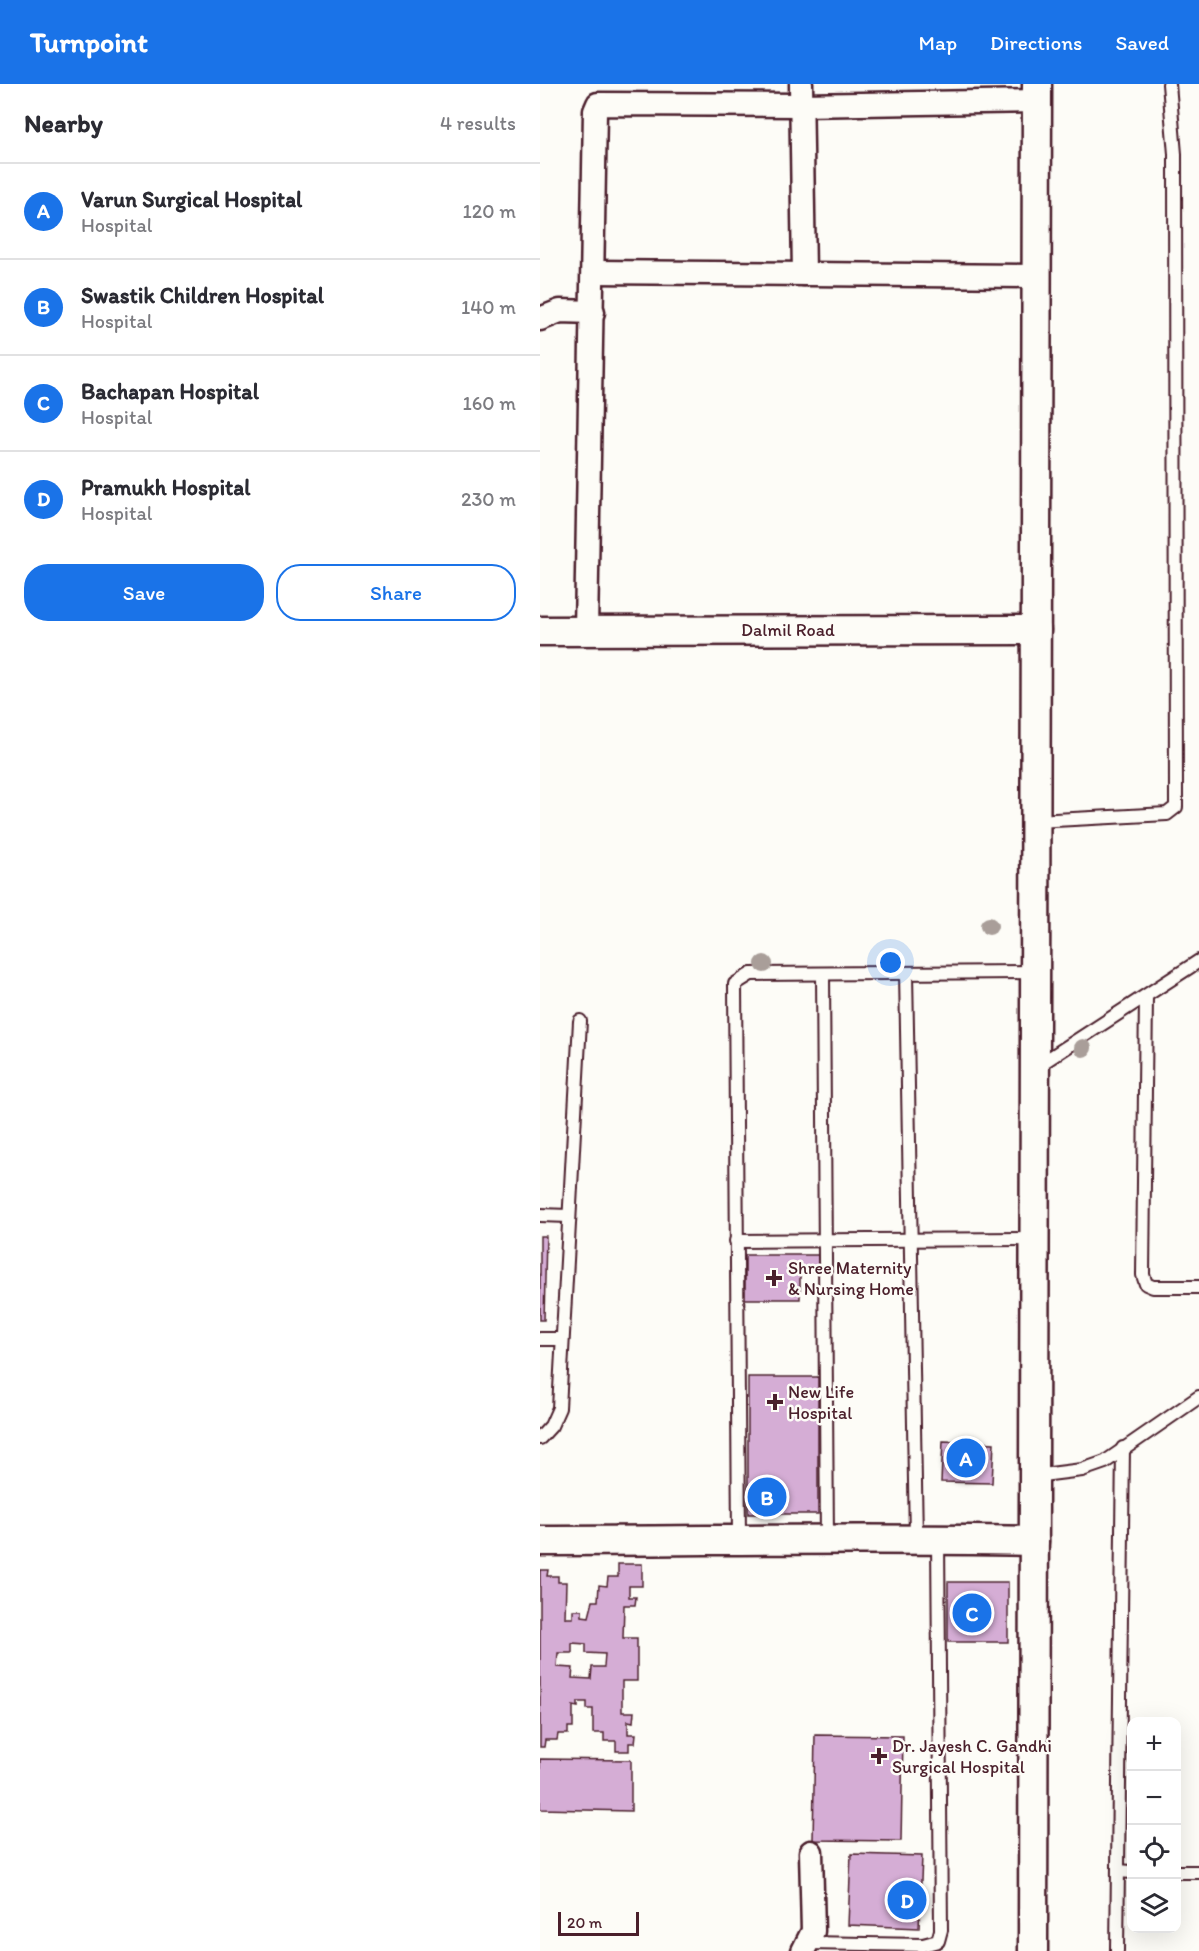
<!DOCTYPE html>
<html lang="en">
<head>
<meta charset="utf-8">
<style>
  :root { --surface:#fff; --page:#f2f2f3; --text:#2b2b33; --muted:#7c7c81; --line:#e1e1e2; --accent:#1a73e8 }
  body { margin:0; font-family:Itim,sans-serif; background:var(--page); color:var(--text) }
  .controls { position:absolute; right:18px; bottom:18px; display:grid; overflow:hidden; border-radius:12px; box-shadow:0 6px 24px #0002 }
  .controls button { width:54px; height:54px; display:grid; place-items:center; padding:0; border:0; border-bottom:2px solid var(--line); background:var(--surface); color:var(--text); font:30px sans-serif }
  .scale { position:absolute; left:18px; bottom:15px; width:81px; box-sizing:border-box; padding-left:6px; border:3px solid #4a1f2b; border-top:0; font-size:16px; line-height:21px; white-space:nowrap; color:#4a1f2b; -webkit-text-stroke:4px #fdfcf7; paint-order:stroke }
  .you { position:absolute; left:351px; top:879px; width:21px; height:21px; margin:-15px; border:4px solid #fff; border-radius:50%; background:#1a73e8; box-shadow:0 0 0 9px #1a73e833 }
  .badge { display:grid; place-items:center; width:39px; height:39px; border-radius:50%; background:var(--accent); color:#fff; font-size:20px; font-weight:700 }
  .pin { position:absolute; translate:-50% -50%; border:3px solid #fff; box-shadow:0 2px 6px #0006 }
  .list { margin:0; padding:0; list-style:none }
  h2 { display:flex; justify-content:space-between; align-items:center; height:78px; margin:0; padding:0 24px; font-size:26px }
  h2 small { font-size:20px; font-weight:400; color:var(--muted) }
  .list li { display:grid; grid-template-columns:39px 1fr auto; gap:18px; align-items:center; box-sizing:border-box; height:96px; padding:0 24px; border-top:2px solid var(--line) }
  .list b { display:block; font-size:22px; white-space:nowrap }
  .list p { margin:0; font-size:20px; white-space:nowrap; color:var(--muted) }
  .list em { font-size:20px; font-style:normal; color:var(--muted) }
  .actions { display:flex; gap:12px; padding:18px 24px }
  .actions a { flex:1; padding:14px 0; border:2px solid var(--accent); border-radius:24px; text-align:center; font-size:21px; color:var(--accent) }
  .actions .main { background:var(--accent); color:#fff }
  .icon { flex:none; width:33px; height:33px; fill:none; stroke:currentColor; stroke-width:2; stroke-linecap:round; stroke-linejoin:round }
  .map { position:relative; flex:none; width:659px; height:1867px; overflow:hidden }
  header { display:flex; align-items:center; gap:36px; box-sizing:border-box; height:84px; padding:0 30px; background:var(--accent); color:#fff }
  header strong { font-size:28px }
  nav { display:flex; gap:33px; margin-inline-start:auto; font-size:21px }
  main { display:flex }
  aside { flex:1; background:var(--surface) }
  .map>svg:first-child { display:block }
  .building { fill:#d5add5; stroke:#4a1f2b; stroke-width:1.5; fill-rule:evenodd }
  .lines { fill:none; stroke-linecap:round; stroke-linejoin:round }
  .service-casing { stroke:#4a1f2b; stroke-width:16 }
  .minor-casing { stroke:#4a1f2b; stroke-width:27 }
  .tertiary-casing { stroke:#4a1f2b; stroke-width:33 }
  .service { stroke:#fdfcf7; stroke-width:12 }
  .minor { stroke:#fdfcf7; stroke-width:22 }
  .tertiary { stroke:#fdfcf7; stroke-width:28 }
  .tree { fill:#a99e99 }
  .poi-dot { fill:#4a1f2b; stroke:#fdfcf7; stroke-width:2 }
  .labels { text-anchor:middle; stroke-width:5; stroke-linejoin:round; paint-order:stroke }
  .street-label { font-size:18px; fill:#4a1f2b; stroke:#fdfcf7 }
  .poi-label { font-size:18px; fill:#4a1f2b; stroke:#fdfcf7; text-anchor:start }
</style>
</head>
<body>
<header>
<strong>Turnpoint</strong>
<nav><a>Map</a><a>Directions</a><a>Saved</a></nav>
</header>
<main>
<aside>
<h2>Nearby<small>4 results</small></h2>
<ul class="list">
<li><span class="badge">A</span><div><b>Varun Surgical Hospital</b><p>Hospital</p></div><em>120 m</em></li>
<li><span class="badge">B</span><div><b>Swastik Children Hospital</b><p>Hospital</p></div><em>140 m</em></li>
<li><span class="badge">C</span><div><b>Bachapan Hospital</b><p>Hospital</p></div><em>160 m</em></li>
<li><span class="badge">D</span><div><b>Pramukh Hospital</b><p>Hospital</p></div><em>230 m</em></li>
</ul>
<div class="actions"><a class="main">Save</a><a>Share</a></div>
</aside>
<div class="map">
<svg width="659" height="1867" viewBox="0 0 659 1867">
  <rect width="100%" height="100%" fill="#fdfcf7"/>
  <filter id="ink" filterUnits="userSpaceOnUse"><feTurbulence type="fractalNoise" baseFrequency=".0167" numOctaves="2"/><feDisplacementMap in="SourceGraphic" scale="12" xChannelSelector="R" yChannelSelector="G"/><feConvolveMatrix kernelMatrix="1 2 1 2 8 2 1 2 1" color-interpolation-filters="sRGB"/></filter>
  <g filter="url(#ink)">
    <g class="building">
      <polygon points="0,1152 6,1152 4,1236 0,1236"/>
      <polygon points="205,1171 279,1171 279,1187 260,1187 260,1215 205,1215"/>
      <rect x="208" y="1293" width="70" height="137"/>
      <polygon points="403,1357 454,1359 452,1399 401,1398"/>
      <path d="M 78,1480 L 102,1480 L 102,1502 L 89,1502 L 89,1513 L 96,1513 L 95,1521 L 84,1521 L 83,1554 L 97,1554 L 97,1597 L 82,1597 L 82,1628 L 94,1628 L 93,1638 L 88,1637 L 88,1650 L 96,1650 L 95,1659 L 89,1659 L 89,1667 L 76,1667 L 76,1657 L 64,1657 L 64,1649 L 53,1649 L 53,1625 L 47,1625 L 47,1618 L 38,1618 L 38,1623 L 33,1622 L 33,1643 L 28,1643 L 28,1650 L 18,1650 L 17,1656 L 5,1656 L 4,1663 L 0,1663 L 0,1486 L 8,1486 L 7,1492 L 18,1492 L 18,1498 L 26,1498 L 25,1534 L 33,1534 L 33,1526 L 42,1526 L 42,1532 L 49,1533 L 53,1517 L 58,1517 L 59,1501 L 67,1502 L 68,1493 L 78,1493 ZM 32,1559 L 46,1560 L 46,1569 L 65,1570 L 64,1583 L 52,1583 L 51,1595 L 32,1594 L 33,1584 L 17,1583 L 18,1569 L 32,1569 Z"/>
      <rect x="408" y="1498" width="60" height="60"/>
      <polygon points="275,1651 363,1652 361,1757 273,1756"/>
      <polygon points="0,1675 91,1676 91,1727 0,1725"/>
      <polygon points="311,1770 382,1772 379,1844 308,1841"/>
    </g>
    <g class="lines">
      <defs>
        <g id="service">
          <polyline points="496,737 627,730 636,723 635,70 629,0"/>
          <polyline points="366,889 376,1454"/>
          <polyline points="283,890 287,1456"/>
          <polyline points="606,912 603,1191 606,1200 613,1203 659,1203"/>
          <polyline points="496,983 659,877"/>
          <polyline points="0,1131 29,1132"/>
          <polyline points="196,1157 494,1155"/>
          <polyline points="0,1255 22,1255"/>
          <polyline points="0,1354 11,1342 19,1324 40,937"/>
          <polyline points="494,1392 542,1386 565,1378 659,1313"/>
          <polyline points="199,1456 195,900 211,890 495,888"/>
          <polyline points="578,1787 592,1788"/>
          <polyline points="636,1788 659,1788"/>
          <polyline points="268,1859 383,1861 398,1857 401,1846 398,1454"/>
          <polyline points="577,1867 583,1364"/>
        </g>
        <g id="minor">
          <polyline points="261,0 264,190"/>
          <polyline points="53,188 496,192"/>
          <polyline points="0,235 20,227 53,228"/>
          <polyline points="46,547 55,27 58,20 261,21 497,17"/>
          <polyline points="263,1867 273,1847 271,1768"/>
        </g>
        <g id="tertiary">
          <polyline points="0,547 496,546"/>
          <path d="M 0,1457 C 165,1457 330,1453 494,1457"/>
          <polyline points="493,1867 497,0"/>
        </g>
      </defs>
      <use href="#service" class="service-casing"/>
      <use href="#minor" class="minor-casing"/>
      <use href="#tertiary" class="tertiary-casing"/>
      <use href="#service" class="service"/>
      <use href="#minor" class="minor"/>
      <use href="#tertiary" class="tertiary"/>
    </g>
    <g class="tree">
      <circle cx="449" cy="842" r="9"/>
      <circle cx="224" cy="880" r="9"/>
      <circle cx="543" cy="964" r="9"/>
    </g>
  </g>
  <g class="poi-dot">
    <path d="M231 1185h6v6h6v6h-6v6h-6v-6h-6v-6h6z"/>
    <path d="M232 1309h6v6h6v6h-6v6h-6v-6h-6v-6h6z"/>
    <path d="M336 1663h6v6h6v6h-6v6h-6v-6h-6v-6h6z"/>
  </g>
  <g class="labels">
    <g class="street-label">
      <text x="248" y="552">Dalmil Road</text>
    </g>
    <g class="poi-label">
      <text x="248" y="1190">Shree Maternity<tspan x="248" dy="21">&amp; Nursing Home</tspan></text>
      <text x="248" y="1314">New Life<tspan x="248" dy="21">Hospital</tspan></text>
      <text x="352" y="1668">Dr. Jayesh C. Gandhi<tspan x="352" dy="21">Surgical Hospital</tspan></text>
    </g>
  </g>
</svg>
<div class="controls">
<button>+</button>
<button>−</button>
<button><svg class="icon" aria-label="locate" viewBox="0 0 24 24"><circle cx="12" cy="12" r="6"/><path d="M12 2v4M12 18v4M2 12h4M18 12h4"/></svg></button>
<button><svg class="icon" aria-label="layers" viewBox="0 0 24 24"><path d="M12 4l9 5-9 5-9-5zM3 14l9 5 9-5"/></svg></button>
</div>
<div class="scale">20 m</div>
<div class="you"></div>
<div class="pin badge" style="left:426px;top:1374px">A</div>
<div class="pin badge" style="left:227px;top:1413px">B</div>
<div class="pin badge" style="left:432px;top:1529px">C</div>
<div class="pin badge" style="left:367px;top:1816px">D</div>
</div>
</main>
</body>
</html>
